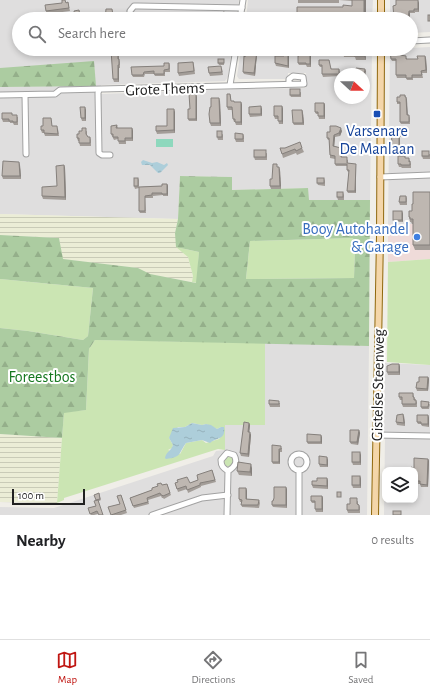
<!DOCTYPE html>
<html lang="en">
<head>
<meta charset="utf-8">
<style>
  :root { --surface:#fff; --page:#f6f6f6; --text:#202124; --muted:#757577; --line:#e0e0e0; --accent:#c01612 }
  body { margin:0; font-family:"Alegreya Sans",sans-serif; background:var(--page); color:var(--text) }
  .controls { position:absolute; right:12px; bottom:12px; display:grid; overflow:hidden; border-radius:8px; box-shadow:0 2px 6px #0003 }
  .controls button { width:36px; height:36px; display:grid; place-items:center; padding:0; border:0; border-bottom:1px solid var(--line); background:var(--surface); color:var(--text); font:20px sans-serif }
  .compass { position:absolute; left:334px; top:68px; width:36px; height:36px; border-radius:50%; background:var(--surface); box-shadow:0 2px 6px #0003; rotate:111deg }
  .scale { position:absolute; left:12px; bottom:10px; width:73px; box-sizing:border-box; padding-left:4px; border:2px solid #212121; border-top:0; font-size:11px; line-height:14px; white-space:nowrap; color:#212121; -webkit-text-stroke:3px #fff; paint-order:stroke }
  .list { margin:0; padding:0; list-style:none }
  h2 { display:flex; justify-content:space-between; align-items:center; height:52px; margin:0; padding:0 16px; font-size:17px }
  h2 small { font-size:13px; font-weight:400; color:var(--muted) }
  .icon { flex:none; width:22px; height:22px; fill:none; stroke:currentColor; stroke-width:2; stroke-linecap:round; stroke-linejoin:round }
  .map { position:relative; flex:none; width:430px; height:515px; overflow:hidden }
  .search { position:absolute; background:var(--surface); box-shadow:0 2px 6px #0003; left:12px; right:12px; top:12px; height:44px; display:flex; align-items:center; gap:10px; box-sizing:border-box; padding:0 14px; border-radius:22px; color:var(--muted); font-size:15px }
  .sheet { height:124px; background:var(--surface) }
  nav { display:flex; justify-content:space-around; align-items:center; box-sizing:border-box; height:56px; border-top:1px solid var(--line); background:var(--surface); font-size:11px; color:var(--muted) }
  nav a { display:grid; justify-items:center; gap:2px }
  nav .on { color:var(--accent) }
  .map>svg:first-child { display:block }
  .residential { fill:#dfdede; fill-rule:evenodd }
  .commercial { fill:#efdbd9 }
  .farmland { fill:url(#farmland-rules) }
  .grass { fill:#cbe5b3; fill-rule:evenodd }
  .forest { fill:url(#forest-firs); fill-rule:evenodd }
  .pitch { fill:#8ed8bd }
  .water { fill:url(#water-ripples) }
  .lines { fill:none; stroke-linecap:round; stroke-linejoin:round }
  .minor-casing { stroke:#a2a2a2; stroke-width:7 }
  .major-casing { stroke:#90680d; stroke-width:8 }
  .minor { stroke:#fff; stroke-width:5 }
  .major { stroke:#f4d6a9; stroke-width:6 }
  .wall { fill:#a39d98 }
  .shaded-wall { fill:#85807c }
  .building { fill:#beb7b1; stroke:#85807c }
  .transit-dot { fill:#1a4fb4; stroke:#fff; stroke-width:1.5 }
  .shop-dot { fill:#3f7fe0; stroke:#fff; stroke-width:1.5 }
  .labels { text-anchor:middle; stroke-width:4; stroke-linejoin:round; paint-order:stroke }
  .street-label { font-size:16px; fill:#212121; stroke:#fff }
  .transit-label { font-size:16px; fill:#164399; stroke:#fff }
  .shop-label { font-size:16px; fill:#366cbe; stroke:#fff; text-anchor:end }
  .park-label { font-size:16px; fill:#167820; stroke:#fff }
</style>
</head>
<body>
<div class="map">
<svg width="430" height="515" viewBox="0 0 430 515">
  <defs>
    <pattern id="farmland-rules" width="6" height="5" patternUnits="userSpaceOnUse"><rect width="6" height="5" fill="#ebedd6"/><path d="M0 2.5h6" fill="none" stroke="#c9cbb7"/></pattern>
    <pattern id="forest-firs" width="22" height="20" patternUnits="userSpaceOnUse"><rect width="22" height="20" fill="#accca1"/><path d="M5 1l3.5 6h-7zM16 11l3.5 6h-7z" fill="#94af8a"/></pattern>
    <pattern id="water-ripples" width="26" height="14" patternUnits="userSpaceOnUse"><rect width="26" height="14" fill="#adceda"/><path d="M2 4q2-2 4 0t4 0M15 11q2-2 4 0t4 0" fill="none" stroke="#95b1bb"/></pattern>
  </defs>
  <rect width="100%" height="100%" fill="#f0eee8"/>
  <g class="residential">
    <path d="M 0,0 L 239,0 L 237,19 L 19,19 L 19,49 L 232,49 L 228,77 L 225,81 L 101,85 L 101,94 L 238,89 L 306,88 L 306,73 L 288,73 L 288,79 L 239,79 L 237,76 L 241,49 L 372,49 L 370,200 L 308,200 L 308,188 L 232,190 L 231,177 L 180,176 L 178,219 L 0,214 ZM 340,74 L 364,74 L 364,98 L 340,98 Z"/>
    <polygon points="248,0 373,0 372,19 246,19"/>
    <polygon points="390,0 430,0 430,32 411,33 411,19 390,19"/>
    <polygon points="430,47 430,224 388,224 390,49 411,49 411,48"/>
    <polygon points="265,343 369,346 367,515 0,515 0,507 54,508 213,456 216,451 225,450 225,425 265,425"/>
    <polygon points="385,363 430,365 430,433 384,432"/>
    <path d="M 385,437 L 430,438 L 430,515 L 384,515 ZM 385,470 L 415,470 L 415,500 L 385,500 Z"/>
  </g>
  <polygon class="commercial" points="430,179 430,259 388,262 388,224 430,224"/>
  <g class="farmland">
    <polygon points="0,214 178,219 175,233 188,257 193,276 192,282 149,274 138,268 62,259 59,238 0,235"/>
    <polygon points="0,434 62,438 57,503 0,502"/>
  </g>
  <g class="grass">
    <polygon points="353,238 355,248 354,278 246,279 250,241"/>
    <polygon points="176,247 199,252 197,283 192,282 193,276 188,257"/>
    <polygon points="430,259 430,365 387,362 388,262"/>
    <polygon points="0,279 93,288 88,336 83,340 28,331 0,328"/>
    <path d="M 95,340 L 265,343 L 265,425 L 225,425 L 225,450 L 218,449 L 64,498 L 64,500 L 57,503 L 64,412 L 86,410 L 89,349 ZM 192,423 L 202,425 L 206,424 L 217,429 L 221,427 L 222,435 L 219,439 L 206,443 L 202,440 L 186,443 L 180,454 L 168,450 L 172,448 L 173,445 L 169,438 L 178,427 L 185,427 Z"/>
    <circle cx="229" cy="461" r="5.5"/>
  </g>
  <g class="forest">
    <polygon points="94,61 96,86 0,87 0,68"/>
    <path d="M 180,176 L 232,177 L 232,190 L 308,188 L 309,200 L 370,200 L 369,346 L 95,340 L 89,349 L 86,410 L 64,413 L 62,438 L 0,434 L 0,328 L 28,331 L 83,340 L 88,336 L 93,288 L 0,279 L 0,235 L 59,238 L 63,259 L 138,268 L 150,274 L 196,283 L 199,252 L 176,247 L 175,233 L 178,219 ZM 353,238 L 355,248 L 354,278 L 246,279 L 250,241 Z"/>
  </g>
  <rect class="pitch" x="156" y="139" width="17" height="8"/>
  <g class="water">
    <polygon points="143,160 152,163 157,162 164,165 167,163 168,165 160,173 158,173 150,165 142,165 141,162"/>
    <path d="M 192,423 L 202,425 L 206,424 L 211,425 L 217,429 L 221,427 L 224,427 C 226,440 217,437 210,443 L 202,440 L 186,443 C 178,454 182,457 166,459 L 165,458 C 166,452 171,451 173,445 L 169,438 L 173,428 L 185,427 Z"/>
  </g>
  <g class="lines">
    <defs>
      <g id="minor">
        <polyline points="130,11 134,6 138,6 242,8"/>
        <polyline points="240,19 243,0"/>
        <polyline points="411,41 430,40"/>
        <polyline points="230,85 236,49"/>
        <polyline points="99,90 98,93 99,153 102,155 110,155"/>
        <polyline points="0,95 55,94 60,90 304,84 303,77 293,76 289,79 289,84"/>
        <polyline points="25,95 26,154"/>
        <polyline points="380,177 430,175"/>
        <polyline points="376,435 430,436"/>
        <circle cx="299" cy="462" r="8"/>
        <polyline points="152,515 202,498 228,495"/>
        <path d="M 227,515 L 228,471 C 235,467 238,462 234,455 L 227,453 L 221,460 C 221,466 223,468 228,471"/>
        <polyline points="299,515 299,470"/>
      </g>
      <g id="major">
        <polyline points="381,19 381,0"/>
        <polyline points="375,515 380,236 381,49"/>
      </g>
    </defs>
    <use href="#minor" class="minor-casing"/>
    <use href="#major" class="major-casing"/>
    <use href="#minor" class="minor"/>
    <use href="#major" class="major"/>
  </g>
  <g class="wall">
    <polygon points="298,0 366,0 366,19 298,19 297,17 343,7 352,6 352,1 339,0 339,3 298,3"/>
    <polygon points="415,1 419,3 419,12 415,12 415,13 410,13 396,5"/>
    <polygon points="68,2 70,11 47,14 46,11"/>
    <polygon points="79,10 81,19 75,19 75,17"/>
    <polygon points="120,49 120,52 119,52 119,59 120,62 120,68 119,68 119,82 114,82 113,79 116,50"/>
    <polygon points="212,49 228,49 227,52"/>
    <polygon points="246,49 255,49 255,51 257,53 255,76 244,74 243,72"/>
    <polygon points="343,49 365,49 366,60 356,60 355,57 344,57 343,53"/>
    <polygon points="288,51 289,54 289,68 276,66 275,63 284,56"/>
    <polygon points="310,52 311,55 311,67 307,67 306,65 299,65 298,63 299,56"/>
    <polygon points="397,53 407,58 407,59 418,59 425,56 426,58 427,73 422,73 423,78 413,78 413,80 407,80 406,78 397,78 396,75 396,61 392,61 391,59"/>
    <polygon points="224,59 224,65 219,65 218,63"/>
    <polygon points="319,60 332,69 339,69 340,72 340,76 323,77 322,74 322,67 320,67 319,65"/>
    <polygon points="193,62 194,65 195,74 179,76 178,73"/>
    <polygon points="169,63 170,65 170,72 165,72 165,76 155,76 154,74 145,74 144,77 133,77 132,75 164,66"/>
    <polygon points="222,69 223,75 210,76 209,73"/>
    <polygon points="301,92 301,97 291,97 290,95"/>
    <polygon points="230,94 231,97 231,101 234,102 241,102 242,105 242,125 236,125 235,122 234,122 233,119 232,110 228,110 227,107"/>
    <polygon points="405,95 407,100 407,115 409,115 410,118 410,124 401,124 400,122 400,104 397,104 397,102 400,97"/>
    <polygon points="197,97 197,121 189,121 188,119"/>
    <polygon points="220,101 221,126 211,126 210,123 211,107"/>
    <polygon points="324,103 325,105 325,119 319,119 318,114 316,114 315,112"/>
    <polygon points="282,106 283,109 283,124 279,124 278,119 275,119 274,116"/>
    <polygon points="262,109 262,116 250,117 249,114"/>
    <polygon points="86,110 86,121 82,121 81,118"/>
    <polygon points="302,110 303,113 304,125 294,125 293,123"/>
    <polygon points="175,112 175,133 157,134 156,131 167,126"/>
    <polygon points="13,115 18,117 18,125 14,125 13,123 10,123 10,122 3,122 2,119"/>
    <polygon points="51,118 52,126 58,129 59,136 45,136 44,133 42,133 41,130 43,126"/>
    <polygon points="117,125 118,128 132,128 133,131 133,141 126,141 126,144 119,144 118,139 114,140 111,134"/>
    <polygon points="391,129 407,129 408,132 408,137 400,137 400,151 392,151 391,149 392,144"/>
    <polygon points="87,131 87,135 88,137 90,137 91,140 91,146 80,146 79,141 78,141 77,138 79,134"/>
    <polygon points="342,131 340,136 335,137 334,146 341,148 342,150 342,157 348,160 348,163 356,166 356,193 348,193 347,191 349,172 348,172 347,170 347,166 336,166 335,164 335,159 330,158 330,155 329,140 328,140 327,138"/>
    <polygon points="223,134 223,140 218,140 217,137"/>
    <polygon points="243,134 244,136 244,142 236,142 235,139"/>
    <polygon points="285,148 302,148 304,152 297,155 296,153 283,158 282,154"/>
    <polygon points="267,153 267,160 255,160 254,157"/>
    <polygon points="430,154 430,159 423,159 422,156"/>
    <polygon points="405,158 410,160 410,161 411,164 411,168 402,168 401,167 399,167 398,164"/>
    <polygon points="20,165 21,179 3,179 2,176"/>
    <polygon points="64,165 65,168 66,200 43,199 42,196 57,186"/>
    <polygon points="278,167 280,170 281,189 271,189 270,186 272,179"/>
    <polygon points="138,178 139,180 139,188 135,189 134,186"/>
    <polygon points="324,178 325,181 325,186 318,185 317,183"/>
    <polygon points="167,184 168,186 168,196 163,196 163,195 153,196 153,198 145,198 146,213 140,213 139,211 139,187 162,186"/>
    <polygon points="343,192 344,195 344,200 338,200 337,197"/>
    <polygon points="430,192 430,250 415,250 413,245 413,224 412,224 411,222 410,222 409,217 412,211 413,204"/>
    <polygon points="406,196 407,198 407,205 400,205 399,202"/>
    <polygon points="402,211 403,214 403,222 394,222 393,220"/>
    <polygon points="399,364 400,367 400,375 388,375 387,372"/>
    <polygon points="428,377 429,379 428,391 417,391 416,388 419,382"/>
    <polygon points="413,393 414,397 417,402 417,407 403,407 402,404 402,400 400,400 399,397"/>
    <polygon points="280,403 280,407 270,407 269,404"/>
    <polygon points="430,404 429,409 422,409 421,407"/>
    <polygon points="428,415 429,418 429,427 422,426 421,424 418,424 417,422"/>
    <polygon points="404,416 405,426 397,425 396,422"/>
    <polygon points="249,423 250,425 249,432 251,435 249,457 241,456 240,453"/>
    <polygon points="359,430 360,433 358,445 351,444 350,442"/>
    <polygon points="322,437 322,444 308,444 307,442"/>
    <polygon points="272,445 282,448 282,452 280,452 280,464 273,464 272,462"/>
    <polygon points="361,455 361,465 353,465 352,462"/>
    <polygon points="428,459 429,461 428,487 421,487 420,484 415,484 415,470 414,468"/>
    <polygon points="328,460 328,467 320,467 319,464"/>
    <polygon points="252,468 252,476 239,475 237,471"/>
    <polygon points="212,470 216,482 201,486 201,487 188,493 187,489 178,492 175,483 190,483 198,480"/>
    <polygon points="360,476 361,479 361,488 353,488 352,485"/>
    <polygon points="327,478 328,481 328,489 313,488 312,485 317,481"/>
    <polygon points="167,484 171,495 164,499 163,498 162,498 161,496 148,500 149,504 134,508 130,498 152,490 162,485"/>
    <polygon points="246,488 247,491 247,499 259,500 260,503 259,508 242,507 241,502 240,502 239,499"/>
    <polygon points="287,489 287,508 273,507 272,505 273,501"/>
    <polygon points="99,493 101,500 99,501 98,514 94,515 91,515 88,508 96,506 96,500"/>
    <polygon points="121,495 127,513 121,515 111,515 120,504"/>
    <polygon points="322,496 323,498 323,512 316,512 315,509 315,503 312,503 311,501"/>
    <polygon points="358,501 358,504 359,505 360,507 360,513 348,513 347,510 350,504"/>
  </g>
  <g class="shaded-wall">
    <polygon points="364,0 366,0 366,19 365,19 364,17"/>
    <polygon points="418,0 419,3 419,12 418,9"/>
    <polygon points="409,11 410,13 410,19 408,19"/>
    <polygon points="364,49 365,49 366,60 364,56"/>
    <polygon points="257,51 257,53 255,76 254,73"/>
    <polygon points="288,51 289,54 289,68 288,66"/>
    <polygon points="310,52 311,55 311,67 310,64"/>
    <polygon points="425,56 426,58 427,73 426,70"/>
    <polygon points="118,65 119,68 119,82 118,79"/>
    <polygon points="365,69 366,71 365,78 364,75"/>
    <polygon points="196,94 197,97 197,121 196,119"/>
    <polygon points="406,97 407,100 408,118 407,115"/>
    <polygon points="219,98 220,101 221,126 220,123"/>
    <polygon points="241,102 242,105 242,125 241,122"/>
    <polygon points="324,103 325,105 325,119 324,116"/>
    <polygon points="261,106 262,109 262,116 261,114"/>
    <polygon points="282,106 283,109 283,124 282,121"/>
    <polygon points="85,107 86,110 86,121 85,118"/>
    <polygon points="174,109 175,112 175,133 174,130"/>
    <polygon points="302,110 303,113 304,125 303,123"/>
    <polygon points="132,128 133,131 133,141 132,138"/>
    <polygon points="341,128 342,131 340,136 339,133"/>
    <polygon points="334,135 335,137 334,149 333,146"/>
    <polygon points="399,135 400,137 400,151 399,149"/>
    <polygon points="19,162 20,165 21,179 20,176"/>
    <polygon points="356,164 356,193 355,191"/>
    <polygon points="64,165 65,168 66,200 65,197"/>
    <polygon points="279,167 280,170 281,189 280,186"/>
    <polygon points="167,184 168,186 168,196 167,194"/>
    <polygon points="402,211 403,214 403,222 402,220"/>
    <polygon points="399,364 400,367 400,375 399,372"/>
    <polygon points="428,377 429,379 428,391 427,389"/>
    <polygon points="403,414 404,416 405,426 404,423"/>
    <polygon points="428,415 429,418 429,427 428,424"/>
    <polygon points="249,423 250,425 249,435 248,432"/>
    <polygon points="359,430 360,433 358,445 357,442"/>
    <polygon points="250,432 251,435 249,457 248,454"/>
    <polygon points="321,435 322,437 322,444 321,442"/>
    <polygon points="279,449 280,452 280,464 279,462"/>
    <polygon points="360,452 361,455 361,465 360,462"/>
    <polygon points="327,457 328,460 328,467 327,465"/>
    <polygon points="428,459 429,461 428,487 427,485"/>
    <polygon points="251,464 252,468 252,476 250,472"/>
    <polygon points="360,476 361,479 361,488 360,485"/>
    <polygon points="327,478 328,481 328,489 327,486"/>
    <polygon points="286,487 287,489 287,508 286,505"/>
    <polygon points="246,488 247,491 247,502 246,499"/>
    <polygon points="322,496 323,498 323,512 322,509"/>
  </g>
  <g class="building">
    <polygon points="62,0 65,0 66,3 68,2 69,8 46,11 45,5 62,3"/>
    <polygon points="352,0 364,0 364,17 297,17 297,7 343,7 343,5 352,6"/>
    <polygon points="396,0 418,0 418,9 414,9 414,11 409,11 408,19 394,19 393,6 396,5"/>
    <polygon points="106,9 112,9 113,15 117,15 117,19 105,19"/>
    <polygon points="79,10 80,17 75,17 74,11"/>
    <polygon points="223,12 228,13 228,15 230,15 229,19 219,19 222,19"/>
    <rect x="198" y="13" width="4" height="6"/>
    <polygon points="256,13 263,14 262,19 255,19"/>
    <rect x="428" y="15" width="2" height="6"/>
    <polygon points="168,16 168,19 164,19 164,17"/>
    <rect x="178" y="17" width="12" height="2"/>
    <rect x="52" y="49" width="4" height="2"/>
    <polygon points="246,49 254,49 254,50 257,51 254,73 243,72 244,56 245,57"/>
    <polygon points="343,49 364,49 364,56 354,56 354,53 343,53"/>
    <polygon points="111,50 118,50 118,59 119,59 119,65 118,65 118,79 113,79"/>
    <polygon points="288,51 288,66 275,63 275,56 284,56 284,52"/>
    <polygon points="390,51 396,51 396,53 400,53 400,55 406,56 406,59 418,59 417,56 425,56 426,70 421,71 422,75 412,75 412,78 406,78 406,75 396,75 396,59 391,59"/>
    <polygon points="299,52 310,52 310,64 306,64 306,63 298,63 298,56 299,56"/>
    <rect x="218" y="59" width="6" height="4"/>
    <polygon points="319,60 329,60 331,69 339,69 339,74 322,74 322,65 319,65"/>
    <polygon points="193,62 194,71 178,73 178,63"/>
    <polygon points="164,63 169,63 169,69 164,70 164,74 154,74 154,71 144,72 143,75 132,75 131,67 164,66"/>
    <polygon points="221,66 222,72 209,73 208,67"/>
    <polygon points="356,68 365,69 364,75 364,74 355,74"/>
    <rect x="290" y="89" width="10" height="6"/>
    <polygon points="189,94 196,94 196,119 188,119 188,109 190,109"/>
    <polygon points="227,94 230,94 231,101 234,101 234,102 241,102 241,122 235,122 235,119 233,119 232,107 227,107"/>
    <polygon points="400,95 405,95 405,97 406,97 407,115 409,115 409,122 400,122 400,102 397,102 397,97 400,97"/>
    <polygon points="211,98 219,98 220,123 210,123 209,114 210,107 211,107"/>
    <polygon points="315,103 324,103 324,116 318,116 318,112 315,112"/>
    <polygon points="261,106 261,114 249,114 249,107"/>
    <polygon points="274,106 282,106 282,121 278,121 278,116 274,116"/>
    <polygon points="80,107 85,107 85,118 81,118"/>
    <polygon points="167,109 174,109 174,130 156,131 156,126 167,126"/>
    <polygon points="292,110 302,110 303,123 293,123"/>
    <polygon points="2,113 12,113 12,115 17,115 17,122 13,122 13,121 9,121 9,119 2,119"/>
    <polygon points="43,118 51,118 52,126 57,126 58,134 44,133 44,130 41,130 41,126 43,126"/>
    <polygon points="117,125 116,128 132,128 132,138 125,138 125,141 118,141 118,137 113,137 113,134 111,134 111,126"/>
    <polygon points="330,126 336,126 341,128 339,133 334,135 333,146 341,148 341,157 347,157 347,163 356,164 355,191 347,191 349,170 347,170 347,164 335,164 335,156 330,155 329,138 327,138 327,132 330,132"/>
    <polygon points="82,128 86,128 86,134 88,137 90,137 90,143 79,143 79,138 77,138 77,134 79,134 79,131 82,131"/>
    <polygon points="391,129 407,129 407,135 399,135 399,149 391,149 391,144 392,144"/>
    <rect x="217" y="131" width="5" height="6"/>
    <polygon points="235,133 243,134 243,139 235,139"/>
    <polygon points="300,142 302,148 296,151 295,149 282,154 280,148 285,148"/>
    <rect x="254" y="150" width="12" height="7"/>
    <rect x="422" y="151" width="7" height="5"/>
    <polygon points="398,156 405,156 405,158 409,158 409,162 410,161 410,165 401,165 401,164 398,164"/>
    <polygon points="3,161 19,162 20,176 2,176"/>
    <polygon points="273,164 277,164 277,167 279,167 280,186 270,186 270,179 272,179"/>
    <polygon points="64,165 65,197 42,196 42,187 57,186 56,166"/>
    <rect x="134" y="178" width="4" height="8"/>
    <rect x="317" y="178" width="7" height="5"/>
    <polygon points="162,184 167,184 167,194 162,194 162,193 152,193 152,195 145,196 145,211 139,211 139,187 162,186"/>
    <rect x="337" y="192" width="6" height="5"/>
    <polygon points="413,192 430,192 430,245 413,245 413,219 410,219 410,217 409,217 409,211 412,211 412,204 413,204"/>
    <polygon points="400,196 406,196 406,202 399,202"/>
    <rect x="393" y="211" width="9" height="9"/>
    <polygon points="392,364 399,364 399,372 387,372 387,366"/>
    <polygon points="419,377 428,377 427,389 416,388 417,382 419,382"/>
    <polygon points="399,393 413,393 413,397 414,397 414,400 416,400 416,404 402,404 402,397 399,397"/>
    <polygon points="269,400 279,401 279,404 269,404"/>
    <polygon points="421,401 429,402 428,407 421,407"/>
    <polygon points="403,414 404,423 396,422 397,415"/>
    <polygon points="417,415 428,415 428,424 421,424 421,422 417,422"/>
    <polygon points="244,422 249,423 248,432 250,432 248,454 240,453"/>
    <polygon points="350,430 359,430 357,442 350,442"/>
    <polygon points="307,434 321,435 321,442 307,442"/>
    <polygon points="272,445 281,446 281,449 279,449 279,462 272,462"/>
    <rect x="352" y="452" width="8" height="10"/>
    <polygon points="319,456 327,457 327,465 319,464"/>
    <polygon points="414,458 428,459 427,485 420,484 420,481 415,481 415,470 411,470 411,467 414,468"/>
    <polygon points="238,462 251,464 250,472 237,471"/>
    <polygon points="212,470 215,480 200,483 200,485 187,490 186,486 177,489 175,483 178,482 177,480 187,477 190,483 198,480 197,475"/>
    <rect x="352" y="476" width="8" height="9"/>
    <polygon points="317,478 327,478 327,486 312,485 312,481 317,481"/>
    <polygon points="161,483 162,485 167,484 170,493 163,496 162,495 161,495 160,493 147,498 148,502 133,506 130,498 152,490 152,488 158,486 157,484"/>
    <polygon points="274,487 286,487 286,505 272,505 272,501 273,501 274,498"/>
    <polygon points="239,488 246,488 246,499 259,500 258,505 241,505 242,500 239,499"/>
    <rect x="337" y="492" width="4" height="5"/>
    <polygon points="99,493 100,499 96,500 94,495"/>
    <polygon points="121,495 126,510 111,515 108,507 120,504 117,496"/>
    <polygon points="311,496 322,496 322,509 315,509 315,501 311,501"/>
    <polygon points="350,498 357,498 357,504 359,505 359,510 347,510 347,504 350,504"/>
    <polygon points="98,500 103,515 99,515 97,511 90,514 88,508 96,506 94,501"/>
    <rect x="393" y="511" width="8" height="4"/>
  </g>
  <rect class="transit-dot" x="373" y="110" width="8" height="8" rx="2"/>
  <circle class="shop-dot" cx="417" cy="237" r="4"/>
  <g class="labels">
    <g class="street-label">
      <text transform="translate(165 88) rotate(-2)" y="6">Grote Thems</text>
      <text transform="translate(377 385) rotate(-89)" y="6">Gistelse Steenweg</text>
    </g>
    <g class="transit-label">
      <text x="377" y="136">Varsenare<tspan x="377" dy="18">De Manlaan</tspan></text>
    </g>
    <g class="shop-label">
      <text x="409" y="234">Booy Autohandel<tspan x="409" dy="18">&amp; Garage</tspan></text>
    </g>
    <g class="park-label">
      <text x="42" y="382">Foreestbos</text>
    </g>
  </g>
</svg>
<div class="controls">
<button><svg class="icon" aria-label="layers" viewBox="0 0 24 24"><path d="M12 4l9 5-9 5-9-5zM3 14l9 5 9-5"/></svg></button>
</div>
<svg class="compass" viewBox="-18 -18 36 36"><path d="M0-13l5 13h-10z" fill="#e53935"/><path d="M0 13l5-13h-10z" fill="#757577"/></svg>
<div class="scale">100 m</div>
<div class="search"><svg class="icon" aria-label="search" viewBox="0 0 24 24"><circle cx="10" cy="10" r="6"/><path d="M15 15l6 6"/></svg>Search here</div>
</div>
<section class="sheet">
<h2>Nearby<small>0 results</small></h2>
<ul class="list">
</ul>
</section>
<nav>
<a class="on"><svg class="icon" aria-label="map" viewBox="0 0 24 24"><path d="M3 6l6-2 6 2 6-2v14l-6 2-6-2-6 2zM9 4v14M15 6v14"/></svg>Map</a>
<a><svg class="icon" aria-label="directions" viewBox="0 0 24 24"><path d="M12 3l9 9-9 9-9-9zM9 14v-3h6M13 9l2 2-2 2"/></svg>Directions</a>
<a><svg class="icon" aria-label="saved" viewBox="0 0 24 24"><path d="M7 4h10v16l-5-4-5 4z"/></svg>Saved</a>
</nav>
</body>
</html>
